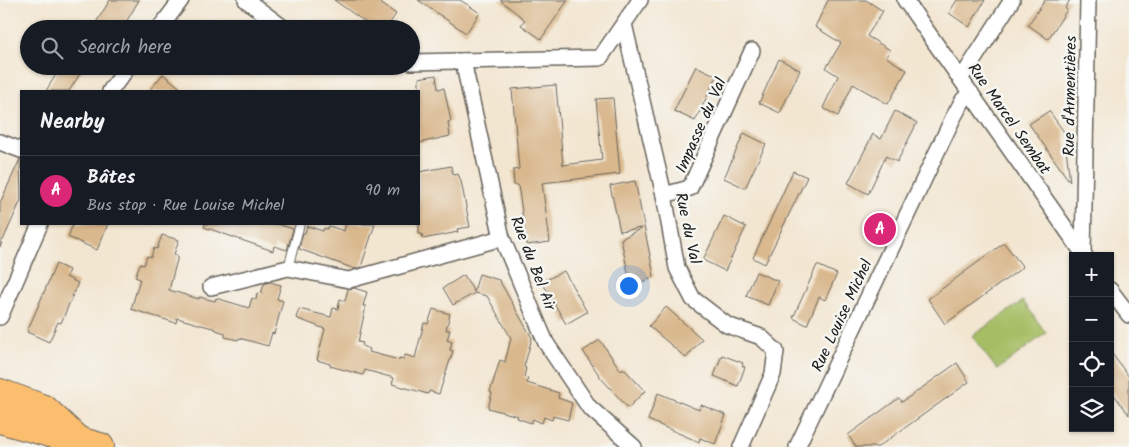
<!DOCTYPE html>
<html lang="en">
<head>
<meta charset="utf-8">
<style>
  :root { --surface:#171b24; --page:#242831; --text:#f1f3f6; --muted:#9ea1a6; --line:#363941; --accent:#db2777 }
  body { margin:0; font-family:Kalam,sans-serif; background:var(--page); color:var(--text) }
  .controls { position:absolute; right:15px; bottom:15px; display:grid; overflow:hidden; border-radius:0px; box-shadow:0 1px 4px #0004 }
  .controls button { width:45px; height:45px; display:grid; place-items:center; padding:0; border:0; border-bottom:1px solid var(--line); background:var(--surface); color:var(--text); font:25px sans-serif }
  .you { position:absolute; left:628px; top:285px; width:18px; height:18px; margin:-12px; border:4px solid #fff; border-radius:50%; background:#1a73e8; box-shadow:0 0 0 8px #1a73e833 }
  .badge { display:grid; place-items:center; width:32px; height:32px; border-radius:50%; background:var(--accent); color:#fff; font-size:16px; font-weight:700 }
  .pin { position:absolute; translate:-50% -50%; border:2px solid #fff; box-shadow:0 1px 5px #0006 }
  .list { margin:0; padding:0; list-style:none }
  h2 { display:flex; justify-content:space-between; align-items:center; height:65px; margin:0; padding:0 20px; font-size:21px }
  h2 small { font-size:16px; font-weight:400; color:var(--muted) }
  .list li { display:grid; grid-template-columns:32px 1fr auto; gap:15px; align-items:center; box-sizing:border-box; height:70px; padding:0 20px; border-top:1px solid var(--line) }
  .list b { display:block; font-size:19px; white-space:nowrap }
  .list p { margin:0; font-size:16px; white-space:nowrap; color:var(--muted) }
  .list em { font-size:16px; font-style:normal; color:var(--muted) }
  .icon { flex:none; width:28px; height:28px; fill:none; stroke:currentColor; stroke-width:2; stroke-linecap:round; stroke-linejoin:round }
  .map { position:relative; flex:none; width:1129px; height:447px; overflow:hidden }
  .search { position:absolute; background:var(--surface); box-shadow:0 1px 4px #0004; left:20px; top:20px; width:400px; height:55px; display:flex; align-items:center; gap:12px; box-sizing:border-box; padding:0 18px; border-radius:28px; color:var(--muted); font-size:19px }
  .panel { position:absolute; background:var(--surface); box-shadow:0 1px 4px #0004; left:20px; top:90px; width:400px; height:135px; border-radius:0px }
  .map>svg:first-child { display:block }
  .green { fill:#a5bd63; stroke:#606c40 }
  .building { fill:#d9b88d }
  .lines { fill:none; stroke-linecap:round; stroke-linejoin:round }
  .service-casing { stroke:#67635b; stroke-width:10 }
  .minor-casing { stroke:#67635b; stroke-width:18 }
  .motorway-casing { stroke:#67635b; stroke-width:30 }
  .service { stroke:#fff; stroke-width:8 }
  .minor { stroke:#fff; stroke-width:15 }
  .motorway { stroke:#fbbe6e; stroke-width:28 }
  .labels { text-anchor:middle; stroke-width:5; stroke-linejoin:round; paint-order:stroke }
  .street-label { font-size:16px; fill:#1c1c1c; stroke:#f6f6f2 }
</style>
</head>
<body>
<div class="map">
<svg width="1129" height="447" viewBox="0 0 1129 447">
  <rect width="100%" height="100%" fill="#f6f6f2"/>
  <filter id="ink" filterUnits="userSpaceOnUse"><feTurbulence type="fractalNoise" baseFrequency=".02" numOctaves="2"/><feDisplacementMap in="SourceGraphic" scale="10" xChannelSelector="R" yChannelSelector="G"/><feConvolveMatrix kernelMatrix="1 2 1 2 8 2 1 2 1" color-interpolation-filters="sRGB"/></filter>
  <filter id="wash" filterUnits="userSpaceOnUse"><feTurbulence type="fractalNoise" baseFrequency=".0096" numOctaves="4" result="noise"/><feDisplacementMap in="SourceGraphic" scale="20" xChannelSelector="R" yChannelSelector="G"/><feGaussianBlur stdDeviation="1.12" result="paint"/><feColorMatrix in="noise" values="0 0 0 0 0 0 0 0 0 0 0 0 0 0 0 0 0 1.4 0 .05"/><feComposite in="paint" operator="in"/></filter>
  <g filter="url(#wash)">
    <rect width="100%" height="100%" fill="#f3e6d1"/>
    <polygon class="green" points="1023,301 1046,333 997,370 972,336"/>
    <g id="blocks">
      <g class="building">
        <polygon points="110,0 139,0 122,29 92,29"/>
        <polygon points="334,0 376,0 396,14 386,29 375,29"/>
        <polygon points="418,0 460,0 480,13 466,33"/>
        <polygon points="500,0 568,0 541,39 521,25 525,20"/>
        <polygon points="828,0 866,0 883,11 867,36 890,50 886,57 907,70 888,104 853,84 838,116 823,108 838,76 826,68 841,43 815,27"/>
        <polygon points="957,0 985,0 969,27 949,13"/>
        <polygon points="1045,0 1070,0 1065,8 1067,10 1048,39 1028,25"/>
        <polygon points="779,59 800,70 780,113 759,103"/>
        <polygon points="61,66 85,66 69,91 46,91"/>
        <polygon points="696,66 717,76 695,121 674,111"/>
        <polygon points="163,74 184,91 149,91"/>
        <polygon points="436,75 438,89 444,88 451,121 448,122 450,136 419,143 419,78"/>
        <polygon points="556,85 563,165 602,160 596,99 613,98 620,174 542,183 550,242 527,245 518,185 514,185 513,170 519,169 512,89"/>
        <polygon points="895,111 917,123 897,162 886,156 868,194 848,183 873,134 881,139"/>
        <polygon points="1049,111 1064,132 1070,182 1029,124"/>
        <polygon points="744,133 766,144 745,188 724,178"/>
        <polygon points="20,159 21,200 0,247 0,203"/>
        <polygon points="451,166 453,175 458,174 461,181 470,227 457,229 458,232 423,239 422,234 419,234 419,172"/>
        <polygon points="793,171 807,177 765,264 753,258"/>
        <polygon points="635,181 654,276 631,288 621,239 642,228 620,231 610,186"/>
        <polygon points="724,216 746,227 725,271 703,260"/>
        <polygon points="73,224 108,224 97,250 68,237"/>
        <polygon points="205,224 277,224 293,229 287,250 274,246 273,251 204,227"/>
        <polygon points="346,224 375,224 361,267 355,269 299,249 303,233 305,233 307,226 323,231 324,228 327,229 329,226 344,231"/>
        <polygon points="162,235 179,240 174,254 178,256 169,290 199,299 199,297 215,301 216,298 249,308 252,298 256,300 257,293 261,294 264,284 270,282 281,285 277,299 283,301 274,334 272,333 268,346 239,338 238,340 225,337 225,333 216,330 216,329 177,318 176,323 131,309 140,279 135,277 140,264 144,265 147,256 151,257 154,248 157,249"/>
        <polygon points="1004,243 1023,267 945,324 928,299"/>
        <polygon points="56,264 69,270 66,277 78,283 61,323 58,322 49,342 27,332"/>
        <polygon points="817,265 837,274 825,300 819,297 807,325 793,318"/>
        <polygon points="564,271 587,312 566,324 542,282"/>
        <polygon points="756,272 778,281 768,305 746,296"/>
        <polygon points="479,274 499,280 532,338 524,367 526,368 524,377 528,378 527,383 559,393 558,398 572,403 568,420 553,416 552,420 544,417 542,423 533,419 531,423 517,418 518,416 488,408 492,393 490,392 500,360 505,362 511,338 487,296 475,293 453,305 443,288 464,275 474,292"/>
        <polygon points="354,288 367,292 363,306 366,306 358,342 363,343 362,346 370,349 369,352 399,360 399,358 404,359 405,355 415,358 424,323 428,324 433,309 450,314 446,330 450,330 447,340 452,342 450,350 453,351 439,394 429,391 428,394 392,384 394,378 365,370 363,375 330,366 330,364 317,360 325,329 296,318 299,309 331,317 333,308 338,309 340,299 345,301 348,289"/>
        <polygon points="666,307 702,339 686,358 649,326"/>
        <polygon points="600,340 621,371 623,368 645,391 628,408 601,378 583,351"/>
        <polygon points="1110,351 1129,377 1129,415 1110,389"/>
        <polygon points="722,355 743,363 742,366 745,367 738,386 714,376"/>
        <polygon points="957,363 969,382 878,447 856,447 848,435 899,398 902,402"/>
        <polygon points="658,393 699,410 701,405 726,415 715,444 700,438 699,442 648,420"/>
      </g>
    </g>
  </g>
  <g filter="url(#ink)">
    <use href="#blocks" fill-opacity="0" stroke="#67635b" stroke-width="1"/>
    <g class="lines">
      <defs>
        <polyline id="service" points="288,268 300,224"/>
        <g id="minor">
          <polyline points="246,0 285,29"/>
          <polyline points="905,0 1085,256"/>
          <polyline points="624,24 664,195 677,268 693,299 727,325 761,337 776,351 773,374 741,447"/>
          <polyline points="159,29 181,0"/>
          <polyline points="463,61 502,238 546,343 589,407 634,447"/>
          <polyline points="411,62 600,58 640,0"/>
          <polyline points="960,77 967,70 1012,0"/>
          <polyline points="110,91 129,66"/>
          <polyline points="0,142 21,150"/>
          <polyline points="664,195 690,188 752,51"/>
          <polyline points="1083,253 1088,0"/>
          <polyline points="211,287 288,268 349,280 502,238"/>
          <polyline points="1110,290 1129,315"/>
          <polyline points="0,317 40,224"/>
          <polyline points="797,447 953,118 963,100 971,93"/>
        </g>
        <g id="motorway">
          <polyline points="0,393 44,409 76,439"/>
          <polyline points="0,419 100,447"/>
        </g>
      </defs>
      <use href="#service" class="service-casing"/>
      <use href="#minor" class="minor-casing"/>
      <use href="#motorway" class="motorway-casing"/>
      <use href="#service" class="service"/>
      <use href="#minor" class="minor"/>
      <use href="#motorway" class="motorway"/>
    </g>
  </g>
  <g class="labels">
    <g class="street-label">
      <text transform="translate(1069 96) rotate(-89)" y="6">Rue d'Armentières</text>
      <text transform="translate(1010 118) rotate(55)" y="6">Rue Marcel Sembat</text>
      <text transform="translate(700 125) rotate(-66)" y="6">Impasse du Val</text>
      <text transform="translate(689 228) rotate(78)" y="6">Rue du Val</text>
      <text transform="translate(534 263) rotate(69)" y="6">Rue du Bel Air</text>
      <text transform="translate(841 315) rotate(-65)" y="6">Rue Louise Michel</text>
    </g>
  </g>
</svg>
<div class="controls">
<button>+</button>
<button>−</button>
<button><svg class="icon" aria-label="locate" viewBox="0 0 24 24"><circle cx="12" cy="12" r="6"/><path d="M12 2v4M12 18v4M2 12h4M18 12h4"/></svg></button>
<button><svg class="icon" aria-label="layers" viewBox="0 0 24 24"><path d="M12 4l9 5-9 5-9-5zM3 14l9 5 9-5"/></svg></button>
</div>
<div class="you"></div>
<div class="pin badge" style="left:880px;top:229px">A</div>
<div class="search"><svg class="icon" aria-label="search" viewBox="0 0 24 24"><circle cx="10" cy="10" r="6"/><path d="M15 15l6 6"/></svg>Search here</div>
<section class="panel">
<h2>Nearby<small></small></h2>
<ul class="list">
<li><span class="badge">A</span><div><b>Bâtes</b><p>Bus stop · Rue Louise Michel</p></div><em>90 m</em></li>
</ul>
</section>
</div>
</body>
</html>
